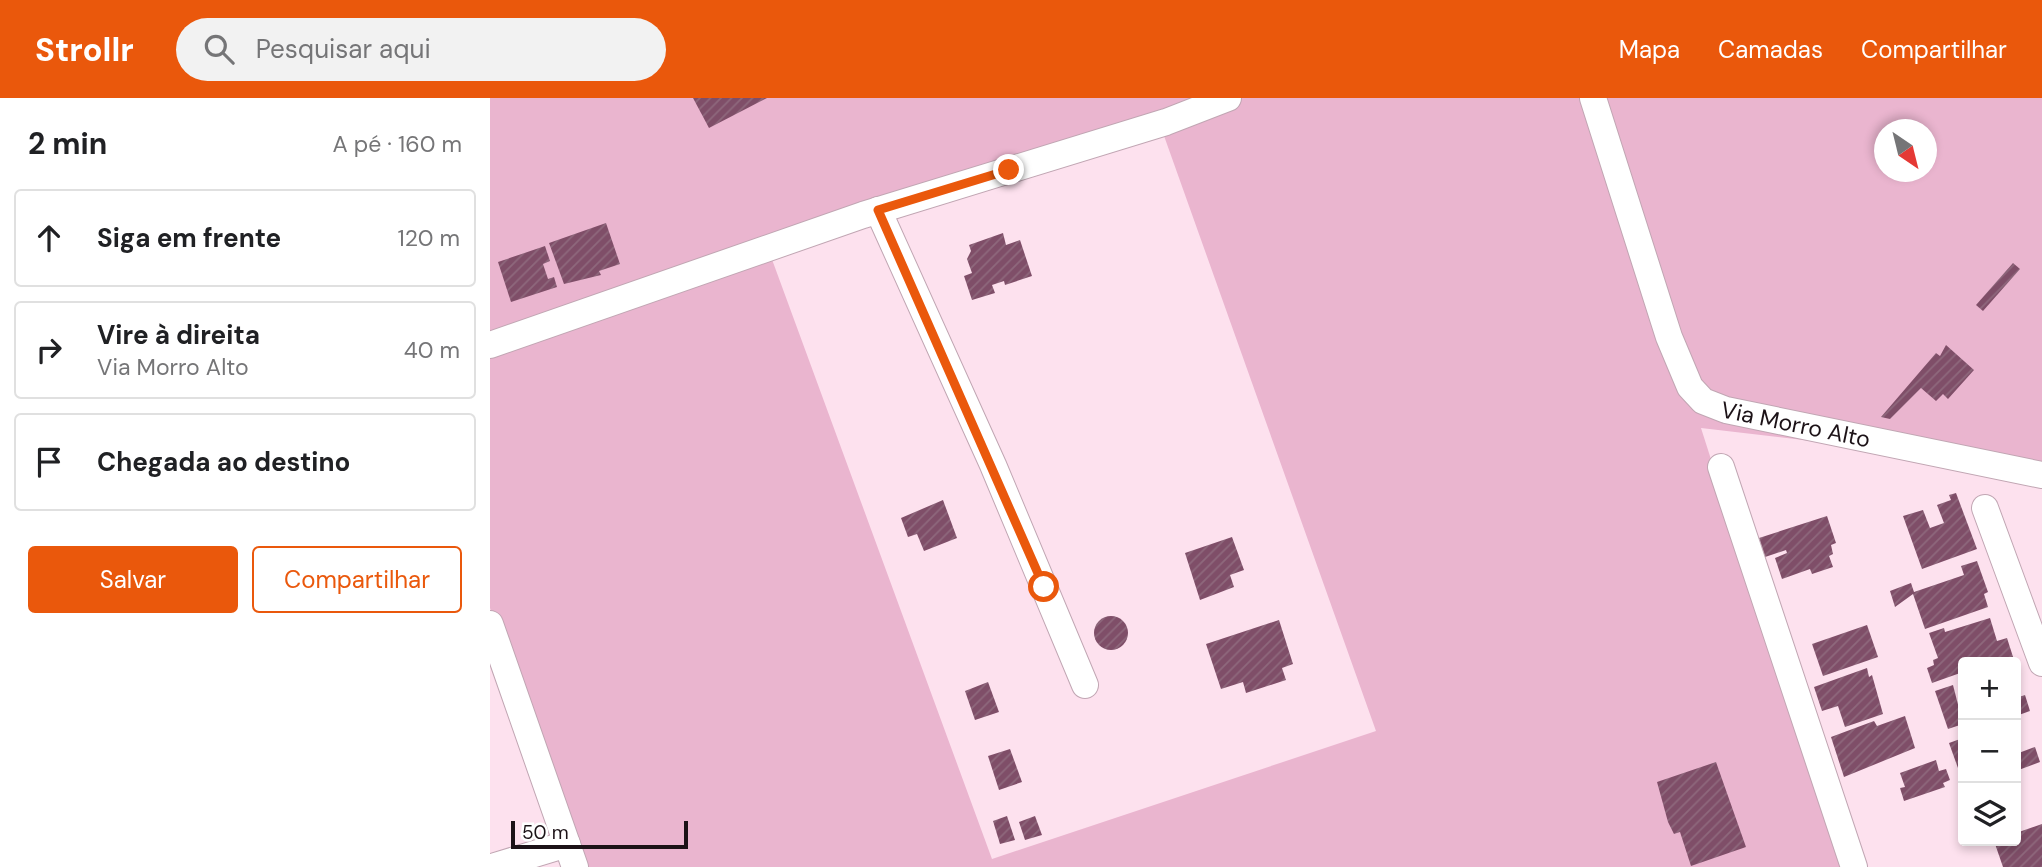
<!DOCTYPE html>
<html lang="pt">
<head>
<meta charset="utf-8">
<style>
  :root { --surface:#fff; --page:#f2f2f2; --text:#202124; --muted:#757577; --line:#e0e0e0; --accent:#ea580c }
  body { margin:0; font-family:"DM Sans",sans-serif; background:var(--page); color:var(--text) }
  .controls { position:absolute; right:21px; bottom:21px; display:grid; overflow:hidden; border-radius:7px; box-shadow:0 4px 10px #0003 }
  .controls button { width:63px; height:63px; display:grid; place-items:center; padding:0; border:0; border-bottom:2px solid var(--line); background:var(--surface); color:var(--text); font:35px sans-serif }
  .compass { position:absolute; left:1384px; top:21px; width:63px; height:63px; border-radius:50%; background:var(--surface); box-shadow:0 4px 10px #0003; rotate:145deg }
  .scale { position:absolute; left:21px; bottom:18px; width:177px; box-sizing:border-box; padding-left:7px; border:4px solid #1c1217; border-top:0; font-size:19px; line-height:24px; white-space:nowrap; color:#1c1217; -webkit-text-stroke:5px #fff; paint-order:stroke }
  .stop { position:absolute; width:21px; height:21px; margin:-16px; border:5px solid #ea580c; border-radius:50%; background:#fff }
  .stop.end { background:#ea580c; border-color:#fff; box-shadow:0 2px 7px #0008 }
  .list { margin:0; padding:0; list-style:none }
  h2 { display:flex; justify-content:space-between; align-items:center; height:91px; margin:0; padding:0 28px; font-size:30px }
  h2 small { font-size:23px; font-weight:400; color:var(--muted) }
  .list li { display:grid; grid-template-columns:46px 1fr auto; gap:21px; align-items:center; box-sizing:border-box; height:98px; margin:0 14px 14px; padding:0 14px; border:2px solid var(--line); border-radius:7px }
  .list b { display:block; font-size:26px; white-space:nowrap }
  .list p { margin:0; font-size:23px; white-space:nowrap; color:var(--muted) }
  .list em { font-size:23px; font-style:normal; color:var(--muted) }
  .actions { display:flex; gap:14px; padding:21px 28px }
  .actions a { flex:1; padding:16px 0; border:2px solid var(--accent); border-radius:7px; text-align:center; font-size:24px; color:var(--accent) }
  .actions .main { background:var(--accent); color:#fff }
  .icon { flex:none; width:38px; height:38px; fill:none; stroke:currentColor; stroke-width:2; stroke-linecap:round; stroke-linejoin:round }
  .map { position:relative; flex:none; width:1552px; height:769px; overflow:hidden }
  header { display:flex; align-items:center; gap:42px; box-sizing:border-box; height:98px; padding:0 35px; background:var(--accent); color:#fff }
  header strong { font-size:33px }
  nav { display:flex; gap:38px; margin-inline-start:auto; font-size:24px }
  .search { width:490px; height:63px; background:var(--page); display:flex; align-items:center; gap:18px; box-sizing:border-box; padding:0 24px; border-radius:38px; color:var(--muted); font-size:26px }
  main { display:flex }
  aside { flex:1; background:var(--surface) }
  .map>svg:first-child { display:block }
  .green { fill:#eab5cf; fill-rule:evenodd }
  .building { fill:url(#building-hatch) }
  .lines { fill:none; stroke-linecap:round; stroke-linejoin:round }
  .street-casing { stroke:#c1a6b3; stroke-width:28 }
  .street { stroke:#fff; stroke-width:26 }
  .route { stroke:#ea580c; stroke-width:9 }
  .labels { text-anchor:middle; stroke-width:7; stroke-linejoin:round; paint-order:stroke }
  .street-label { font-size:23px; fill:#1c1217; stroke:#fff }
</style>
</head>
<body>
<header>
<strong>Strollr</strong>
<div class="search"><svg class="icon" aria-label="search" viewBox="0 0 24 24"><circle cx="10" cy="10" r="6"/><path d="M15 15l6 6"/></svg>Pesquisar aqui</div>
<nav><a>Mapa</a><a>Camadas</a><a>Compartilhar</a></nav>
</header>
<main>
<aside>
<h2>2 min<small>A pé · 160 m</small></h2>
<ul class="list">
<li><svg class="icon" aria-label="ahead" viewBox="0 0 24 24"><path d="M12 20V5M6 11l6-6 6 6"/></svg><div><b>Siga em frente</b></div><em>120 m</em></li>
<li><svg class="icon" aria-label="right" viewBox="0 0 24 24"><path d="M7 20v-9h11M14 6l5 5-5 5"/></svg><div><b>Vire à direita</b><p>Via Morro Alto</p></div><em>40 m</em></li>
<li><svg class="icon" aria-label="arrive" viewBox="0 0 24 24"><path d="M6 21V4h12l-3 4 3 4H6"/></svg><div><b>Chegada ao destino</b></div></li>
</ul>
<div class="actions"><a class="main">Salvar</a><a>Compartilhar</a></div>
</aside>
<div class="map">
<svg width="1552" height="769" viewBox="0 0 1552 769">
  <defs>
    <pattern id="building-hatch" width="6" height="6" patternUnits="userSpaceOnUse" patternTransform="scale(1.75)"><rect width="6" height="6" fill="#7f4e68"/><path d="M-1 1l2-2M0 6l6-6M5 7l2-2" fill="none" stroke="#8e687c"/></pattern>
  </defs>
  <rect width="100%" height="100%" fill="#fde1ee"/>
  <path class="green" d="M 0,0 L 1552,0 L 1552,370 L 1211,330 L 1351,769 L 89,769 L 0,510 ZM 1394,32 L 1436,32 L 1436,74 L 1394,74 ZM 673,35 L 886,633 L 502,761 L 280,156 Z"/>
  <g class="building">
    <polygon points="203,0 277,0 219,30"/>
    <polygon points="116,125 130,166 109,173 111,177 74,186 59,145"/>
    <polygon points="513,135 516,147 530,142 542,178 515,187 514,183 502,187 505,195 482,202 474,178 482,175 477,161 481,153 479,147"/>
    <polygon points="55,148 60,163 53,166 58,181 64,179 67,189 21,204 8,164"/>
    <polygon points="1523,165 1530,171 1493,213 1486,207"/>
    <polygon points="1456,247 1484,272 1458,301 1453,296 1446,303 1431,290 1400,321 1391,319 1446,255 1450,258"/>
    <polygon points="1466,395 1487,451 1432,471 1413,418 1433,412 1440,430 1454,425 1447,407 1461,402 1459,397"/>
    <polygon points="453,402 467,440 434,453 427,436 418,439 411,420"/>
    <polygon points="1337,418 1346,445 1341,447 1343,456 1339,458 1343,469 1322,476 1320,471 1292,481 1285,460 1297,455 1296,452 1275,459 1269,440"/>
    <polygon points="742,439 754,472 740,477 744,489 710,502 695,455"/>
    <polygon points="1487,463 1498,494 1494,496 1498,509 1435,531 1423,496 1405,509 1400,493 1421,485 1424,494 1474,477 1471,468"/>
    <circle cx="621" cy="535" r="17"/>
    <polygon points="1500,520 1507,543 1517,540 1524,562 1473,564 1473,574 1442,585 1437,570 1444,567 1443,562 1448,560 1439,535 1454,530 1455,534"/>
    <polygon points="789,522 803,566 792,570 796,582 756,595 753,584 731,591 716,546"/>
    <polygon points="1377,527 1388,559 1333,578 1322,546"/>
    <polygon points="1377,570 1379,579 1382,577 1393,616 1355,629 1348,608 1332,613 1324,589"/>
    <polygon points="498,584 509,614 485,622 475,593"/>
    <polygon points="1463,587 1473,626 1458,631 1445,593"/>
    <polygon points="1535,597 1540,613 1526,618 1526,600"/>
    <polygon points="1415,618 1425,650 1354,679 1341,639 1384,623 1387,628"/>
    <polygon points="1473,640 1473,684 1459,645"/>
    <polygon points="1545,649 1550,664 1526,673 1526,656"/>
    <polygon points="520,651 532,684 509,692 498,658"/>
    <polygon points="1446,662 1449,673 1456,671 1460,682 1453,685 1455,689 1414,703 1410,690 1415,689 1410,675"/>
    <polygon points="1226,664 1256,749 1201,768 1190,734 1184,736 1178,724 1167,684"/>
    <polygon points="517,718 525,742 510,746 503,723"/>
    <polygon points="545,718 552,737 535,742 529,724"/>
    <polygon points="1552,726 1552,769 1513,769 1504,743 1526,743 1526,735"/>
  </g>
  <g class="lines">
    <defs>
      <g id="street">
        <path id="s1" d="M 1103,0 L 1179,239 L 1200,289 L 1213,303 L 1236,312 L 1552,377"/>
        <polyline points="388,112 503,367 595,587"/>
        <polyline points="0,247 373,117 676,24 738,0"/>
        <polyline points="1231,369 1364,769"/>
        <polyline points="1495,410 1552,565"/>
        <polyline points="0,526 85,769"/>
        <polyline points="2,769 77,746"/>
      </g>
    </defs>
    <use href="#street" class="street-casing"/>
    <use href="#street" class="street"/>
  </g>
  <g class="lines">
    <polyline class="route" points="519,72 388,112 554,489"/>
  </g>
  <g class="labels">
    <g class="street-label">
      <text dy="8" stroke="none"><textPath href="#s1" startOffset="420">Via Morro Alto</textPath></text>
    </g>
  </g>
</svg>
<div class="controls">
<button>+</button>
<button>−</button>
<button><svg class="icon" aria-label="layers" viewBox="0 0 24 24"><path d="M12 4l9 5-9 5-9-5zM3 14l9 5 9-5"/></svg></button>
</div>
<svg class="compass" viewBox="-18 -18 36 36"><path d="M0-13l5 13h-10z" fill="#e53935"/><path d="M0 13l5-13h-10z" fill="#757577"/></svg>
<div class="scale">50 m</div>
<div class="stop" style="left:554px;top:489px"></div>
<div class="stop end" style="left:519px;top:72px"></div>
</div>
</main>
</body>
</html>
